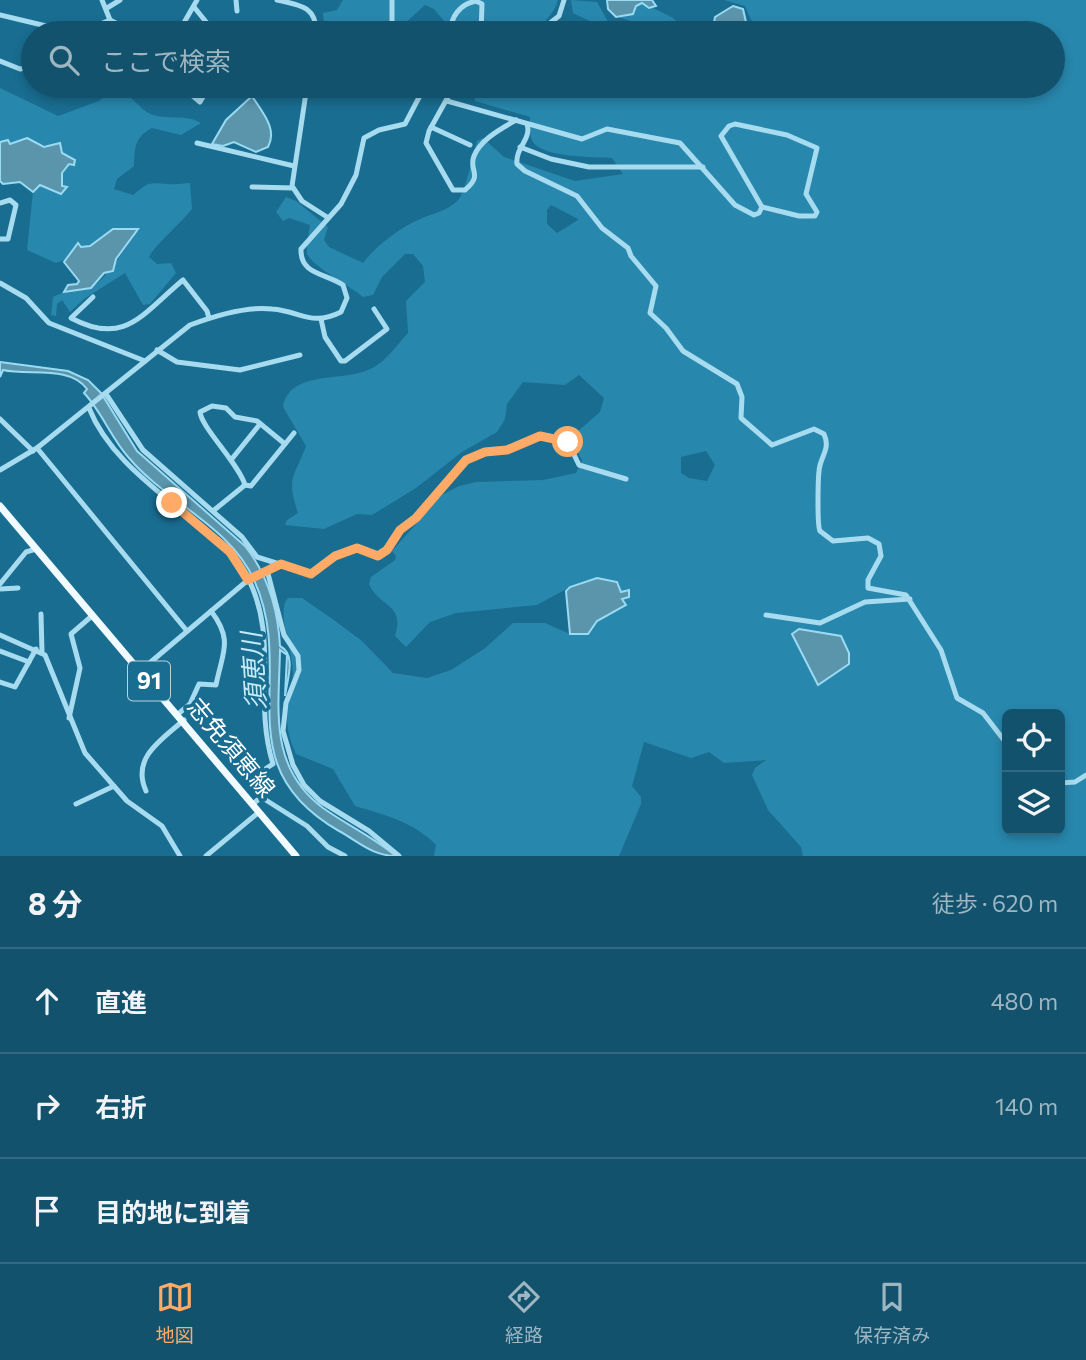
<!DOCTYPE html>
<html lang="ja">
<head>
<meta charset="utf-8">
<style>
  :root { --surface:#13526d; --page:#1c5872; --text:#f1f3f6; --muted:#9db6c2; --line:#326980; --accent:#fa6 }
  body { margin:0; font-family:Commissioner,"Noto Sans JP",sans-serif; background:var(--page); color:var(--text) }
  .controls { position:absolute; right:21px; bottom:21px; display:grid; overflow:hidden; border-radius:10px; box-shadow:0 4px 10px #0003 }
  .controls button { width:63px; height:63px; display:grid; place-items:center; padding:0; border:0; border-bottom:2px solid var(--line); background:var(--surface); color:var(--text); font:35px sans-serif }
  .stop { position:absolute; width:21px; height:21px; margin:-16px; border:5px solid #fa6; border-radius:50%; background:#fff }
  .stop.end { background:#fa6; border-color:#fff; box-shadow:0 2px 7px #0008 }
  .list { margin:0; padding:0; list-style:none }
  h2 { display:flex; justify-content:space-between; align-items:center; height:91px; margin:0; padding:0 28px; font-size:30px }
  h2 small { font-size:23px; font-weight:400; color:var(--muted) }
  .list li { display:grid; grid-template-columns:46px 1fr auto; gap:21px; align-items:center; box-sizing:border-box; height:105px; padding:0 28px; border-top:2px solid var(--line) }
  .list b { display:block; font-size:26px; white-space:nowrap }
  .list em { font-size:23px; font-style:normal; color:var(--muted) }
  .icon { flex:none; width:38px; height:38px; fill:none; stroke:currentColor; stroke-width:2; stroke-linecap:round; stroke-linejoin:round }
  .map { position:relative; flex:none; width:1086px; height:856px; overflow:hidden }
  .search { position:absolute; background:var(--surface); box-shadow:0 4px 10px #0003; left:21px; right:21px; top:21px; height:77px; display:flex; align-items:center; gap:18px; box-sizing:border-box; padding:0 24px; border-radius:38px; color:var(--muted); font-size:26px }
  .sheet { height:406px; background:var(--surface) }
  nav { display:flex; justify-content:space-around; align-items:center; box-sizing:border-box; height:98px; border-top:2px solid var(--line); background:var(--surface); font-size:19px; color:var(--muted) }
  nav a { display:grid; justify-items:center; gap:4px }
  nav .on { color:var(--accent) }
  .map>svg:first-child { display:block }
  .green { fill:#2887ad; fill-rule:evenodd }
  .water { fill:#5b95ac; stroke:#9adaf2; stroke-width:2 }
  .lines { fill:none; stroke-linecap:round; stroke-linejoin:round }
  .minor { stroke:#a7dbef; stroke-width:5 }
  .major { stroke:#f0faff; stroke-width:7 }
  .route { stroke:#fa6; stroke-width:9 }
  .labels { text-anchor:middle; stroke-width:7; stroke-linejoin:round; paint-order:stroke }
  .shield { fill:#196d91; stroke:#bad3de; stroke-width:2 }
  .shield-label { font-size:23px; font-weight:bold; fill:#fff }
  .street-label { font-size:24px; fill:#fff; stroke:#196d91 }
  .water-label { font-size:26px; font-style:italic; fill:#c6ebf8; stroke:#196d91 }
</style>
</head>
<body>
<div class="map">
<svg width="1086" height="856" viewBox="0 0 1086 856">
  <rect width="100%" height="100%" fill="#196d91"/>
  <g class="green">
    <path d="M 343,0 L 558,0 C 555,13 545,18 541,30 L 546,33 L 454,33 L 434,9 L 425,5 L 402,26 L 324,22 L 323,13 L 337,10 Z"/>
    <polygon points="571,0 597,2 611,27 600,26 573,13"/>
    <path d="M 724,0 L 1086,0 L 1086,856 L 803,856 L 801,847 L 768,810 L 752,775 L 755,768 L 766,760 L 724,763 L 709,752 L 691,758 L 644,742 L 632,786 L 641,797 L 641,804 L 619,856 L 434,856 L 436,845 C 414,822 385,815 355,806 L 333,769 L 296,754 C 276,710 297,700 292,662 C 290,647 277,609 288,598 L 302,598 L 331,618 L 362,641 L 393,673 L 427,678 L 451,670 L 484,649 L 513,623 L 545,623 L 570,634 L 588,634 L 597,621 L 626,604 L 622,598 L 629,590 L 621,592 L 597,578 L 570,587 L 537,605 L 456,613 L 430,622 L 406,647 L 395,636 C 405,603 381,609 369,584 L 371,577 L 395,560 L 396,556 L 392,551 L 442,495 L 459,486 L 476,482 L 543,480 L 576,473 L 582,460 L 570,438 L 600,412 L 604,398 L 579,375 L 565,385 L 523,382 L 507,404 L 505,419 L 497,432 L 462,452 L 416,488 L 372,515 L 357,514 L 324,529 L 285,525 L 287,520 L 298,513 C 286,477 294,478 306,446 L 283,407 C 290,370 340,382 368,370 C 384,364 396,346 408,333 L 406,301 L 425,282 L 423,266 L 413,254 L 405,254 L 382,277 L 373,295 L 363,297 C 352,287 308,264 307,253 C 306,244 309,234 310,225 L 289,218 L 283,221 L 276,212 L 286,197 L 296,201 L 328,227 L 324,240 L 329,247 L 363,263 C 377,245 398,229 420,219 C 433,213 449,211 459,199 C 466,189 473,155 477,141 L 483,138 L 504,157 L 575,181 L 623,174 L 612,158 C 595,157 539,158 532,140 C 529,134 530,124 530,117 L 475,101 L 474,86 C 494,86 561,91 573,86 L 1053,86 L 1053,33 L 757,33 L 745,6 ZM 551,205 L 578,219 L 578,220 L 557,233 L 547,224 L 547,210 ZM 706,451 L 715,465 L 707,481 L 689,478 L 681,473 L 681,457 ZM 1007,714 L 1060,714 L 1060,830 L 1007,830 Z"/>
    <polygon points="645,4 673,18 690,33 644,33 630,21 618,17 632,14 636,6"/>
    <path d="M 0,88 L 58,116 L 99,101 L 110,92 C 137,93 136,109 153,115 C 171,120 185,114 201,123 L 181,135 L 152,128 C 134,138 135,147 134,166 L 117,179 L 114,189 L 133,195 C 148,183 147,182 168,184 C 175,185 183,183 190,183 L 192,209 C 183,221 155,245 149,257 L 157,264 L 171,263 L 176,273 L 150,304 L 143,305 L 125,273 L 84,299 L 70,312 L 62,300 L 57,304 L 56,316 L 51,315 L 53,297 C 65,290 78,292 90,288 C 104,283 128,244 138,230 C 100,226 106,244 81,247 L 77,243 L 66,259 L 56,263 L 27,250 L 33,192 L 39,185 L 62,186 L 62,153 L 54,146 C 35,147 31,134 10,144 L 8,140 L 0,142 Z"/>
  </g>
  <g class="water">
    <polygon points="607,0 652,0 656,6 649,8 642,3 636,6 633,14 616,17 608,9"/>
    <polygon points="733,6 743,9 746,22 754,33 712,33 715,17"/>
    <path d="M 252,96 C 262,112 278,129 268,147 L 256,152 L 234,142 L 223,146 L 212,144 L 226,120 Z"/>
    <polygon points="27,138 44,147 60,143 62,153 75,160 74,165 69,164 62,173 62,186 67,187 61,194 40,185 33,192 20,182 3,184 0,181 0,142 8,140 10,144"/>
    <polygon points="113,229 138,229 116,259 113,271 104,273 91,288 64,292 68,285 77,284 79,281 64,262 78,243 81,247 90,246"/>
    <path d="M 0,362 L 68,371 L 88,380 L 101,393 L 137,451 L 245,546 C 268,575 278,610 280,646 C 297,655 287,680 285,696 L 287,655 L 280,650 C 279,709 268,767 323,808 C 347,825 373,837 396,856 C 373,856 359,842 339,831 C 223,764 298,676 254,580 C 230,526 166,502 129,458 C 111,438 102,412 84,393 L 87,389 C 70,365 29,376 3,370 L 0,377 Z"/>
    <polygon points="597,578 617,582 621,592 629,590 629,597 622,599 626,605 597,621 588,634 570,634 566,591 570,587"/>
    <polygon points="799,629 841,636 849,653 849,664 818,685 792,634"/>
  </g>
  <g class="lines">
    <g class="minor">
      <polyline points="102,0 110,20"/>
      <polyline points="236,0 237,11"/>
      <path d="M 277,0 C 299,5 317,6 316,33"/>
      <polyline points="194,7 215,33"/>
      <polyline points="107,8 120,0"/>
      <polyline points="0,15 63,30 88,29 110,20 135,33"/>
      <polyline points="178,33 197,0"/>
      <polyline points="392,33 392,0"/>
      <path d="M 451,33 C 450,17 460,4 476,1 L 482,4 L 481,33"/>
      <polyline points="544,33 546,26 559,16 564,0"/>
      <polyline points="0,61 20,69 33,66"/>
      <polyline points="80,86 100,94"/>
      <polyline points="181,86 200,102 209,86"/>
      <polyline points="307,86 292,186 302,201 327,217"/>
      <polyline points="413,86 419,97"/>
      <path d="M 454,86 L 429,131 L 426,143 L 453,190 L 465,190 C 484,174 468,171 474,156 C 481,139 501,129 516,120"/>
      <polyline points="447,101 582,139 607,129 680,143 735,205 754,215 759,213 762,207"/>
      <path d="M 527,124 C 532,139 515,148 517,164 L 525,171 L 577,196 L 602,228 L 628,248 L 631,256 L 656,286 L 650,313 L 666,328 L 683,351 L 737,384 L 742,397 L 741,418 L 772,445 L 814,429 L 824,434 C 831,450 820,456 819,471 C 818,480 817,526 820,531 L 833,541 L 868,538 L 879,544 L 881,556 L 868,580 L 868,588 L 906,595 L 941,650 L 957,698 L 983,713 L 1007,744"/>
      <polygon points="735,124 787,135 817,148 806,194 817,212 815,216 799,216 762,207 721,136 729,126"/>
      <polyline points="431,127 470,145"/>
      <polyline points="197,143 294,166"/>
      <polyline points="520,147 551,159 589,167 703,167"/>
      <polyline points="252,187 293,188"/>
      <polyline points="0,203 10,200 16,205 8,239 0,239"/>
      <polyline points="0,283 26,298 49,323 145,361"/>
      <path d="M 93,297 L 71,318 C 125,347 143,313 183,280 L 207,311 L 209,318"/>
      <polyline points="321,319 325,337 341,361 345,361 387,329 374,309"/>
      <polyline points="157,350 177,362 240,370 300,355"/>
      <polyline points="106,394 143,450 242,537 257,557 311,574 335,557 357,548 378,556 387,550 400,530 417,518 466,460 485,452 507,450 540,436 568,442 579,465 626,479"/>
      <path d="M 89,408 C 109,459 162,493 202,528 C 219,542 236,555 246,574 C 281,640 252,697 273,764 L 253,777 L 259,798"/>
      <polyline points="0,419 33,451"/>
      <polyline points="37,448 187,631"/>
      <polyline points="231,460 260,424"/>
      <path d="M 0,470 L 37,448 L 190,325 C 214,316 246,306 272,309 C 301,311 311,327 341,312 L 347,298 L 343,285 C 326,273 300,275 301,249 L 341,204 L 356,175 L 364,138 L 379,130 L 405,124 L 425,86"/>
      <polyline points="245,485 251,486 294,433"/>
      <path d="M 213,511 L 245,485 C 239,464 201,427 200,412 L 212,406 L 226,408 L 235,417 L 257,421 L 285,444"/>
      <polyline points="267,570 284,635 298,656 299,670 286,703 283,731 293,765 304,785 320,801 369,831 399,856"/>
      <polyline points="0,584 26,552 36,549"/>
      <polyline points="0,589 18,588"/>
      <polyline points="41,614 42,652"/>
      <polyline points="766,615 820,623 865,602 910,599"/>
      <polyline points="0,635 45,655 85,753 127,801 162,826 180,856"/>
      <polyline points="0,651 29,662"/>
      <polyline points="140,671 248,580 281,564"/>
      <polyline points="0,682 15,687 36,649"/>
      <path d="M 178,714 L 190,704 L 199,684 L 216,685 C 222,653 234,641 211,611"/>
      <polyline points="69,718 80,668 71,634 93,615"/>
      <polyline points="1060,783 1075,782 1086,775"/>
      <path d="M 146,791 C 131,758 161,740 184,720"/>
      <polyline points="76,804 114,786"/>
      <polyline points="253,804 261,797 307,826 328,847 345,856"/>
      <polyline points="206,856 259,812"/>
    </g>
    <polyline class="major" points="0,506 296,856"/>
  </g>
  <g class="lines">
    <polyline class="route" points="172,503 230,552 248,580 281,564 311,574 335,556 357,548 378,556 387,550 400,530 416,518 466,460 485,452 507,450 540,436 568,442"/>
  </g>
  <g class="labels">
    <rect class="shield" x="128" y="661.5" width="42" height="39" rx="5"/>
    <g class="shield-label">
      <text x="149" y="689">91</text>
    </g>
    <g class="street-label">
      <text transform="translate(231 748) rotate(50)" y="8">志免須恵線</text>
    </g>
    <g class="water-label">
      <text transform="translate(254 671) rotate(-94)" y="9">須恵川</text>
    </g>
  </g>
</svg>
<div class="controls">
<button><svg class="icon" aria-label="locate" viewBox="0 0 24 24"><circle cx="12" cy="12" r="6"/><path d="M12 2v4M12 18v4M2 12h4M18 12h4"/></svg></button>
<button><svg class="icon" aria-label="layers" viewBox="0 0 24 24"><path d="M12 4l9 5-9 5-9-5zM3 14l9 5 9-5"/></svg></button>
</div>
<div class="stop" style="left:568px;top:442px"></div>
<div class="stop end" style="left:172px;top:503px"></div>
<div class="search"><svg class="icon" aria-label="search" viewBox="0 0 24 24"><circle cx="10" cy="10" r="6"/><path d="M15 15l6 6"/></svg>ここで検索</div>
</div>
<section class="sheet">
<h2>8 分<small>徒歩 · 620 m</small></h2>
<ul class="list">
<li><svg class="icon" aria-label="ahead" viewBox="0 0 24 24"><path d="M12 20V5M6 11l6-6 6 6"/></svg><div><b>直進</b></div><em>480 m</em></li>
<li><svg class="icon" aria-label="right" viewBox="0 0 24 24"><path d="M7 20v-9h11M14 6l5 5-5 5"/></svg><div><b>右折</b></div><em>140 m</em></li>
<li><svg class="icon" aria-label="arrive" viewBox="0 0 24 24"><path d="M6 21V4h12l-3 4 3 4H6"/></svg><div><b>目的地に到着</b></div></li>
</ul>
</section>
<nav>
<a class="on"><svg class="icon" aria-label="map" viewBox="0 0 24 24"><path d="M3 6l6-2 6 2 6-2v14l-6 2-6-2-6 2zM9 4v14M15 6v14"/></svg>地図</a>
<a><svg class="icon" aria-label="directions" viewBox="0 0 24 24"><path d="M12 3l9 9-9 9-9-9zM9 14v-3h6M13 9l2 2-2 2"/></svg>経路</a>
<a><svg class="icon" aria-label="saved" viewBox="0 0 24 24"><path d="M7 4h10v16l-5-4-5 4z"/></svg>保存済み</a>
</nav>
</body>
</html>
